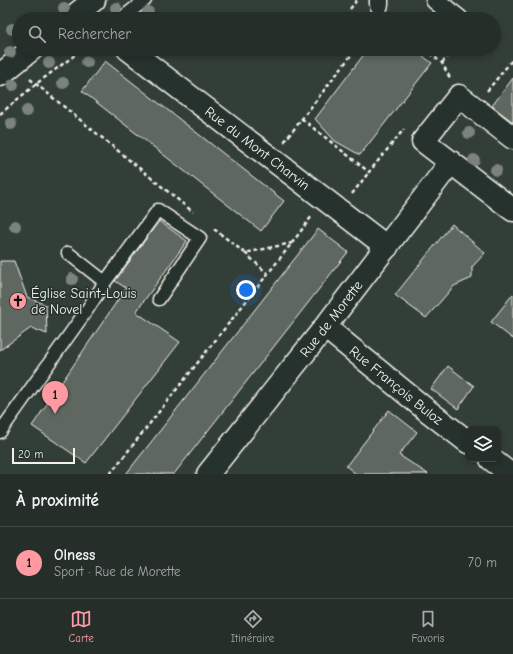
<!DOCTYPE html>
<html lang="fr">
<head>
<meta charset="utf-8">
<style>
  :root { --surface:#262e2a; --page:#323a36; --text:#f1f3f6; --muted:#a4a8a8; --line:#424a47; --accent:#ff9aa2 }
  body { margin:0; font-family:"Comic Neue",sans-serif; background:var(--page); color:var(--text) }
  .controls { position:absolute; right:12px; bottom:12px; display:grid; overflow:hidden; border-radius:8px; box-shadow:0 2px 6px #0003 }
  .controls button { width:36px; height:36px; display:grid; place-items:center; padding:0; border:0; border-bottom:1px solid var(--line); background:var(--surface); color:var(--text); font:20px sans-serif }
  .scale { position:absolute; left:12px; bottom:10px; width:63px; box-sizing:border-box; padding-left:4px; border:2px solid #f4f1e8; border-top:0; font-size:11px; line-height:14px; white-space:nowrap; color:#f4f1e8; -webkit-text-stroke:3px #26332d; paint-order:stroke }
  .you { position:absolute; left:246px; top:290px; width:14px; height:14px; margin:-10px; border:3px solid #fff; border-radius:50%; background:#1a73e8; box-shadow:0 0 0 6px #1a73e833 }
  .badge { display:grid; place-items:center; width:26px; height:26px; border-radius:50%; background:var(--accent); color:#111; font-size:13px; font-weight:700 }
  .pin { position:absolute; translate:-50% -33px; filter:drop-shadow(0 1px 2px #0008) }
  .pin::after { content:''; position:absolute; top:21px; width:14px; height:12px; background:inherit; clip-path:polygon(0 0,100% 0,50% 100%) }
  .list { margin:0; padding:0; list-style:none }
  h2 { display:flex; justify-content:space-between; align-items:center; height:52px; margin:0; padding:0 16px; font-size:17px }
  h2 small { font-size:13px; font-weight:400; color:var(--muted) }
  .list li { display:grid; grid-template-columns:26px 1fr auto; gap:12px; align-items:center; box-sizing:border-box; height:72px; padding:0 16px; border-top:1px solid var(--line) }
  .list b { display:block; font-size:15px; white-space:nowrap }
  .list p { margin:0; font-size:13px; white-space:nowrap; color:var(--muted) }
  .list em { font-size:13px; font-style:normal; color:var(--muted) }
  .icon { flex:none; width:22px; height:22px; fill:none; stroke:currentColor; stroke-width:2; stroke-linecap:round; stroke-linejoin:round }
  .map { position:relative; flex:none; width:513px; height:474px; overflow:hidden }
  .search { position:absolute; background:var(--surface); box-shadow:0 2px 6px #0003; left:12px; right:12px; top:12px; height:44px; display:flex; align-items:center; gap:10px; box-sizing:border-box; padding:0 14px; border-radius:22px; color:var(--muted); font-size:15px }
  .sheet { height:124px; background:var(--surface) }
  nav { display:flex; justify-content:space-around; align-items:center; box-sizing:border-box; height:56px; border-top:1px solid var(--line); background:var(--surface); font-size:11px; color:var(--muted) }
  nav a { display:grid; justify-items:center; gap:2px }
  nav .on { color:var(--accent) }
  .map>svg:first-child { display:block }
  .building { fill:#5f6861; stroke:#f4f1e8 }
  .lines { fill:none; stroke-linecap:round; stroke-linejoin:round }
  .service-casing { stroke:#f4f1e8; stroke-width:15 }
  .pedestrian-casing { stroke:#f4f1e8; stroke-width:21 }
  .minor-casing { stroke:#f4f1e8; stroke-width:25 }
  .path { stroke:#f4f1e8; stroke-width:2.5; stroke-dasharray:4 3; stroke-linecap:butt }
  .service { stroke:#26332d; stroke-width:12 }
  .pedestrian { stroke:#26332d; stroke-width:18 }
  .minor { stroke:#26332d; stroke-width:22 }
  .tree { fill:#7c837b }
  .labels { text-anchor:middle; stroke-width:3; stroke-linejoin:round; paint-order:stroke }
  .street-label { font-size:14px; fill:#f4f1e8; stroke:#26332d }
  .poi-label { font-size:14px; fill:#f4f1e8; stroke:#26332d; text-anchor:start }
</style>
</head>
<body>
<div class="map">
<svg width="513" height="474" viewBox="0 0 513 474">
  <rect width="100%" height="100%" fill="#323e38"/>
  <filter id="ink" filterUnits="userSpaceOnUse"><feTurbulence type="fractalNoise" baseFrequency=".025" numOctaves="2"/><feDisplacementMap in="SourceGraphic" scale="8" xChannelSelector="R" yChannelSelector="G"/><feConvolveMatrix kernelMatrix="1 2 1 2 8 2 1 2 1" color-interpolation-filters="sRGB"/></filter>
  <g filter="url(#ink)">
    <g class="building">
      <polygon points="368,49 414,49 432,63 360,155 335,141 315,119"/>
      <polygon points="105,61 284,201 261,231 82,91"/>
      <polygon points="513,78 513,122 492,106"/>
      <polygon points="159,221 187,241 136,312 180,342 86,463 32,426 126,288 115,281"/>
      <polygon points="452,224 485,253 472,267 472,278 454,286 426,318 395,295"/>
      <polygon points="318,229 348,252 174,474 126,474"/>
      <polygon points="0,261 14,261 27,297 46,305 47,334 31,328 0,350"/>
      <polygon points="513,294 513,339 491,322"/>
      <polygon points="448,366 474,386 458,409 431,389"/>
      <polygon points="389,410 417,432 399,455 428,474 356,474 346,466"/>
    </g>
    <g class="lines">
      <defs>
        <g id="service">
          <polyline points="121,19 145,0"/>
          <polyline points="105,282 158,210 200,238 159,299"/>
          <polyline points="0,432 87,310 105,282 68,253"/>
        </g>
        <g id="pedestrian">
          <polyline points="379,0 379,5"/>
          <polyline points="435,0 459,19"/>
        </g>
        <g id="minor">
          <polyline points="70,19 94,0"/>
          <path id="s1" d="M 128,49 L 387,247"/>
          <polyline points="0,75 32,49"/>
          <polyline points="513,138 459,96 423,141 513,210"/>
          <path id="s2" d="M 325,327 L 424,408 L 468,442"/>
          <polyline points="491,459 510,474"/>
          <path id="s3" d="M 208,474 L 325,327 L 451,162"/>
        </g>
      </defs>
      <use href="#service" class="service-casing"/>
      <use href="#pedestrian" class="pedestrian-casing"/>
      <use href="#minor" class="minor-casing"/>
      <g class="path">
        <polyline points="350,9 357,0"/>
        <polyline points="424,49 442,63 450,78"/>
        <polyline points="442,63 453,49"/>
        <polyline points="30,79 193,212"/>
        <polyline points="487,91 513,59"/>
        <polyline points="0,114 36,84 83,49"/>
        <polyline points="302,119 369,172 404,129"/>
        <polyline points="284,142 356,49"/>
        <polyline points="352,194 369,172"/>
        <polyline points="214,229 245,253 292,243"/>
        <polyline points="245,253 268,274"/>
        <polyline points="110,474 292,243 312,216"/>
      </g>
      <use href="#service" class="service"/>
      <use href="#pedestrian" class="pedestrian"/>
      <use href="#minor" class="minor"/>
    </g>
    <g class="tree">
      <circle cx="64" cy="8" r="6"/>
      <circle cx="116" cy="8" r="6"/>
      <circle cx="148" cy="12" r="6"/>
      <circle cx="12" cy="29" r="6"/>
      <circle cx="10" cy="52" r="6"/>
      <circle cx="87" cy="62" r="6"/>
      <circle cx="49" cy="63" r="6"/>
      <circle cx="63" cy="83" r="6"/>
      <circle cx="13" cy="85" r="6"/>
      <circle cx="27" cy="111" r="6"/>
      <circle cx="11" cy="124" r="6"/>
      <circle cx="469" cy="133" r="6"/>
      <circle cx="474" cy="160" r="6"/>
      <circle cx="496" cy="170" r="6"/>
      <circle cx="15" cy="226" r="6"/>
      <circle cx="72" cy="279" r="6"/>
    </g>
  </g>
  <defs>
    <symbol id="church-disc" viewBox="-11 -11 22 22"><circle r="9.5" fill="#ff9aa2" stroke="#26332d"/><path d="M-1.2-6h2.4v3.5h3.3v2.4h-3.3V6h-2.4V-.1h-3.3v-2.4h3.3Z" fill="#111"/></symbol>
  </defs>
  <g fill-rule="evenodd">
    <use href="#church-disc" x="8" y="291" width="20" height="20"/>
  </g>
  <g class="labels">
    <g class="street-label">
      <text dy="5" stroke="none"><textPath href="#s1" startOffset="163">Rue du Mont Charvin</textPath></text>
      <text dy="5" stroke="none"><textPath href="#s3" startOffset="198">Rue de Morette</textPath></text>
      <text dy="5" stroke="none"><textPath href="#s2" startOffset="92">Rue François Buloz</textPath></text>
    </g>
    <g class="poi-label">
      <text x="31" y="298">Église Saint-Louis<tspan x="31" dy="16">de Novel</tspan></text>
    </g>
  </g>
</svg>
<div class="controls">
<button><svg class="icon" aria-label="layers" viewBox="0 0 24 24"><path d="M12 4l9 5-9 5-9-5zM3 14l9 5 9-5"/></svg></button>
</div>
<div class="scale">20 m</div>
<div class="you"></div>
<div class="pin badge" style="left:55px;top:414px">1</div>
<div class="search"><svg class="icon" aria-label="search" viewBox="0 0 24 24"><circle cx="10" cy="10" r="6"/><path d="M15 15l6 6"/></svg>Rechercher</div>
</div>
<section class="sheet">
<h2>À proximité<small></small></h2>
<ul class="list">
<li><span class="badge">1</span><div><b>Olness</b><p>Sport · Rue de Morette</p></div><em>70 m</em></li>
</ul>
</section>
<nav>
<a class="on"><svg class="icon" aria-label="map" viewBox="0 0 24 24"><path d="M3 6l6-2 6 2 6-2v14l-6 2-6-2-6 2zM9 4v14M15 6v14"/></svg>Carte</a>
<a><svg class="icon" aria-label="directions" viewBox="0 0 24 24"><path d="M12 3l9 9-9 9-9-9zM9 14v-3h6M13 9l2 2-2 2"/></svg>Itinéraire</a>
<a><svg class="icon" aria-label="saved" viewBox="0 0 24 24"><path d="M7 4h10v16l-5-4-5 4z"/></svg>Favoris</a>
</nav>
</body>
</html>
